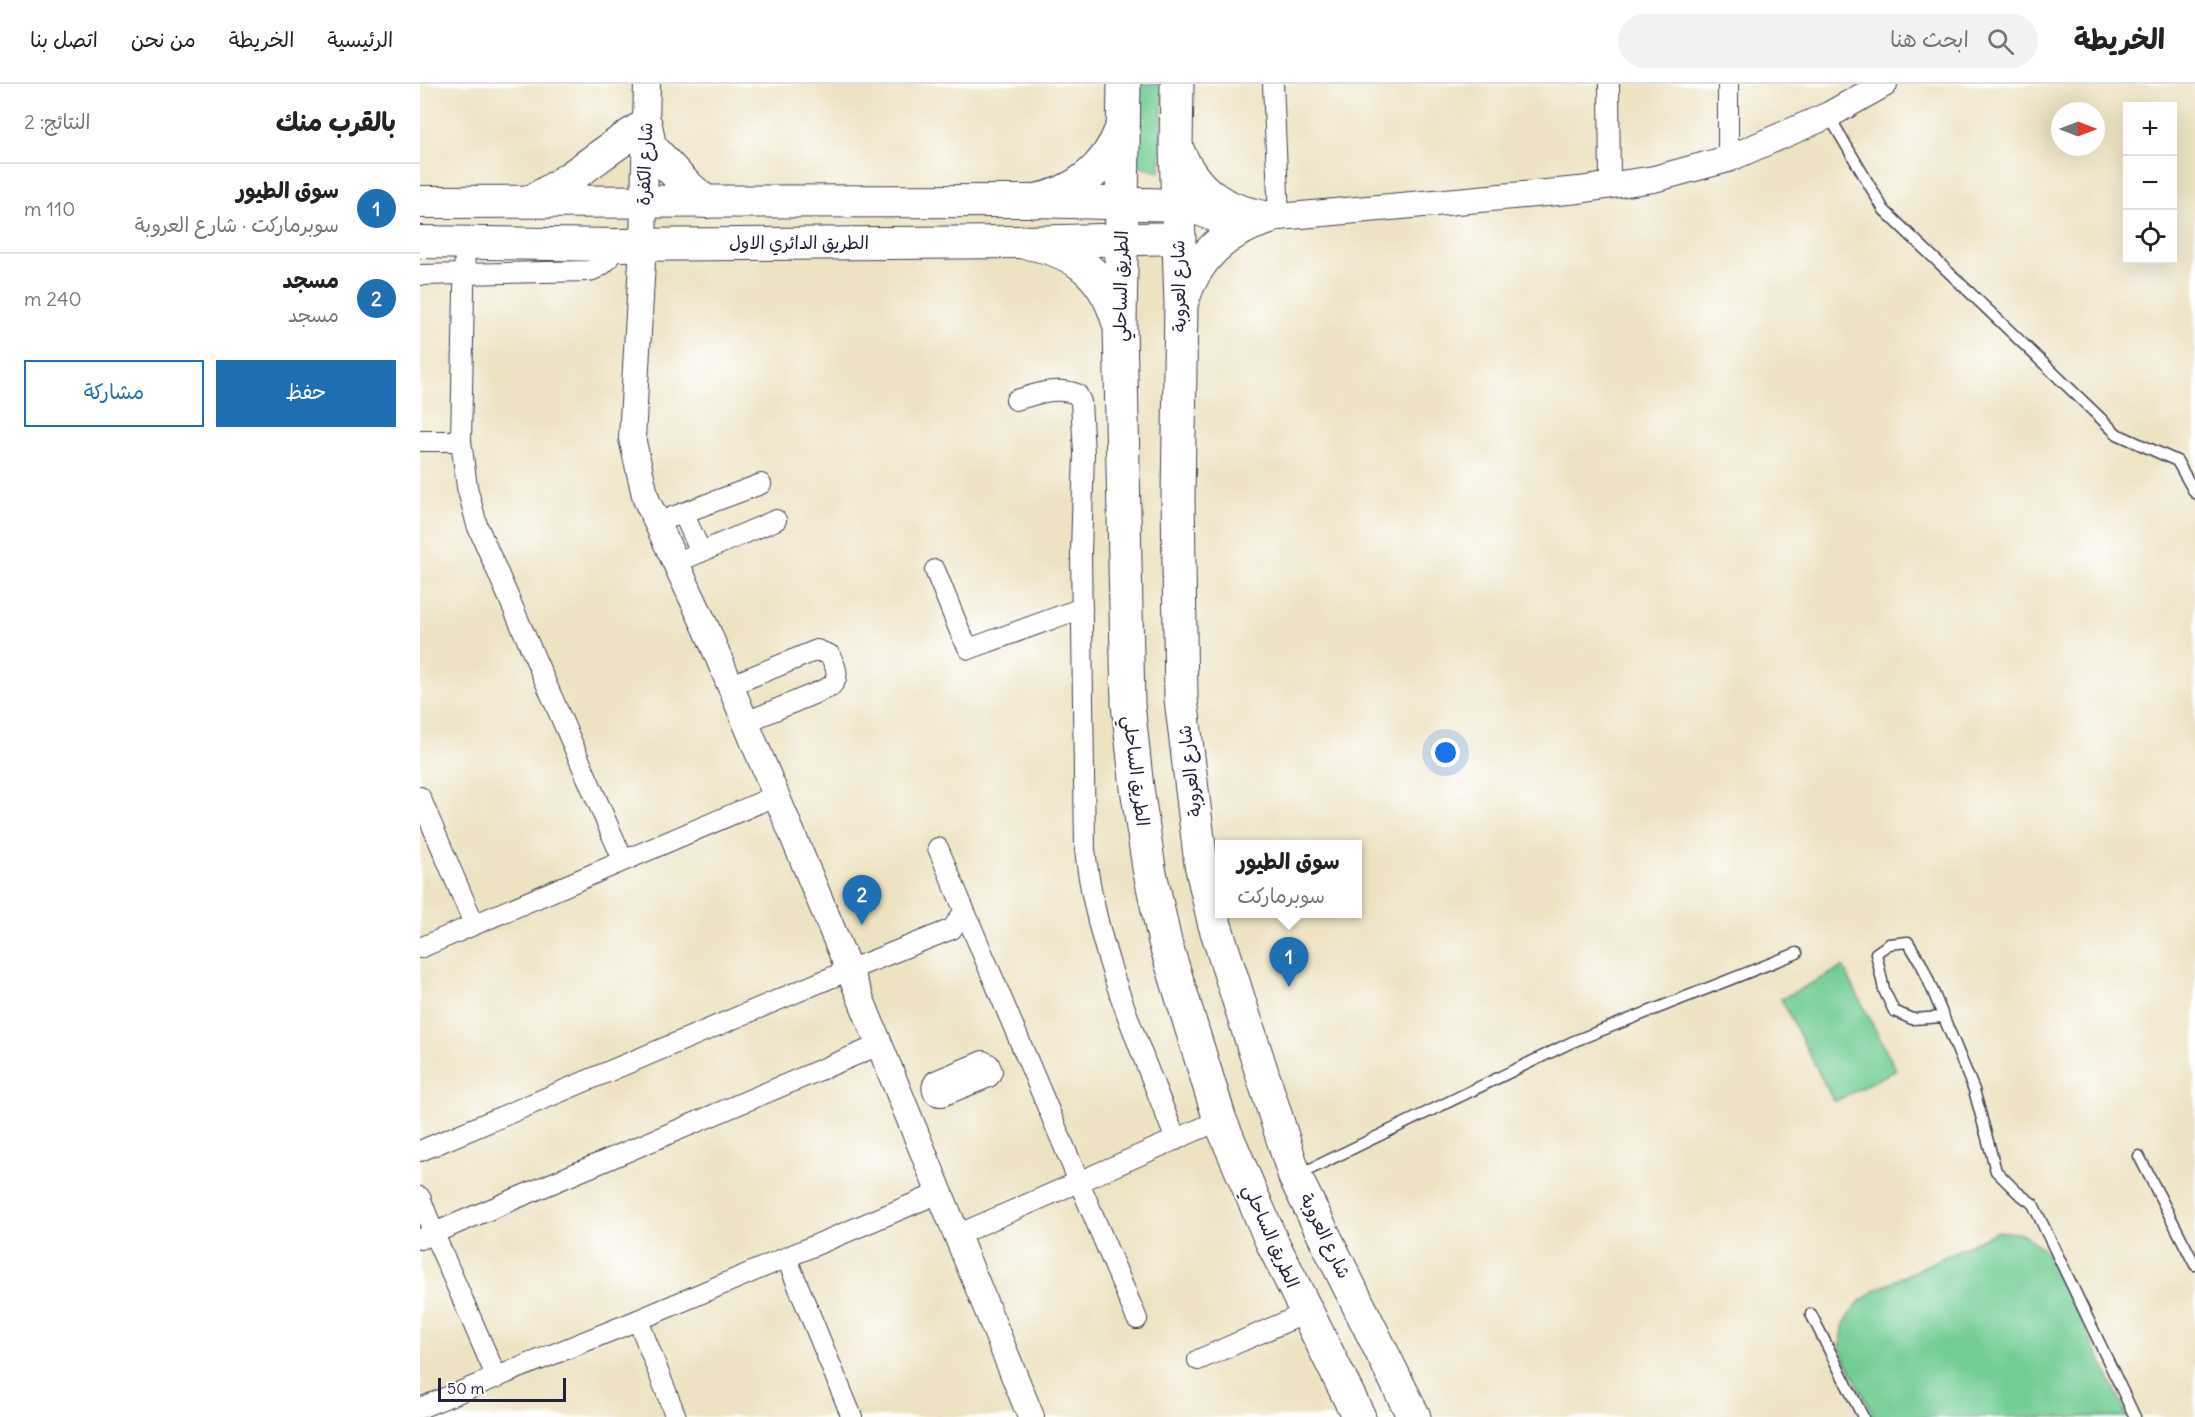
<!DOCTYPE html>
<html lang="ar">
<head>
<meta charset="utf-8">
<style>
  :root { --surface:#fff; --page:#f2f2f2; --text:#222; --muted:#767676; --line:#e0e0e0; --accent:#1f6fb2 }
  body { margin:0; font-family:Delius,"Playpen Sans Arabic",sans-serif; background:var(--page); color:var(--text); direction:rtl }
  .controls { position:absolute; right:18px; top:18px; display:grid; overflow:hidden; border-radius:0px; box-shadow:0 6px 24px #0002 }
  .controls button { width:54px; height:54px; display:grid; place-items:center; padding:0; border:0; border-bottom:2px solid var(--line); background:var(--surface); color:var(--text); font:30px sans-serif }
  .compass { position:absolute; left:1631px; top:18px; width:54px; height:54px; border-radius:50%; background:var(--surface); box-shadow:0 6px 24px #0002; rotate:90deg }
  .scale { position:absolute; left:18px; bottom:15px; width:128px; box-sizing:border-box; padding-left:6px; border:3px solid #22223b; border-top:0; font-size:16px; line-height:21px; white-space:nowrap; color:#22223b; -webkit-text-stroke:4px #fff; paint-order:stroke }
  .you { position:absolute; left:1026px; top:669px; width:21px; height:21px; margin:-15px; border:4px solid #fff; border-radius:50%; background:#1a73e8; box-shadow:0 0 0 9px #1a73e833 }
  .badge { display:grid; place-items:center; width:39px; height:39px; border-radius:50%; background:var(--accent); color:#fff; font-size:20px; font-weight:700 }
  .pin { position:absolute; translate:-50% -50px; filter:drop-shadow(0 2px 3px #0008) }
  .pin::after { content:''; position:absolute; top:32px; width:21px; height:18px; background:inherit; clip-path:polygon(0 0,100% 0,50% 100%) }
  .popup { position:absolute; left:795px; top:756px; width:147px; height:78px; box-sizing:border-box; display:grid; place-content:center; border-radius:0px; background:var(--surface); filter:drop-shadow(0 2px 4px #0005); font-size:20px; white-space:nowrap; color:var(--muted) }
  .popup b { font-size:22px; color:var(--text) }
  .popup::after { content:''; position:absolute; left:50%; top:100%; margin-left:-12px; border:12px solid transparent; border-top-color:var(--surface) }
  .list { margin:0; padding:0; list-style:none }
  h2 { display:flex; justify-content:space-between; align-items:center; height:78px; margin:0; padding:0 24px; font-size:26px }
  h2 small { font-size:20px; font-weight:400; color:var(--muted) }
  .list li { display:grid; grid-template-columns:39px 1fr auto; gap:18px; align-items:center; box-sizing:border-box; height:90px; padding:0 24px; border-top:2px solid var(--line) }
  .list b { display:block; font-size:22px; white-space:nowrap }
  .list p { margin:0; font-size:20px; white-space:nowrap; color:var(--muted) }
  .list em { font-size:20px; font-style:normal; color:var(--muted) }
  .actions { display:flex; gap:12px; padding:18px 24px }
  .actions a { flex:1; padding:14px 0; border:2px solid var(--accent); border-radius:0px; text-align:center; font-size:21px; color:var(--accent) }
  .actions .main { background:var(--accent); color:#fff }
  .icon { flex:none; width:33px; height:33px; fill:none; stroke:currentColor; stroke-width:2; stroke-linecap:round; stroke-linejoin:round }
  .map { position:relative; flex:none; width:1775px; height:1333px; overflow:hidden; direction:ltr }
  header { display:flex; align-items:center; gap:36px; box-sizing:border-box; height:84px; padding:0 30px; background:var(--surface); border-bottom:2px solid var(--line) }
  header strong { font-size:28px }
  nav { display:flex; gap:33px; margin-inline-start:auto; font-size:21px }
  .search { width:420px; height:54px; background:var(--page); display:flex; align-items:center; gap:15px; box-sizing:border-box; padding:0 21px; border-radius:33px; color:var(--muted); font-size:22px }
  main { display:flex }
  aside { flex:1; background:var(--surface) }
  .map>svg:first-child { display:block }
  .green { fill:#72cc94; stroke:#4a7768; stroke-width:1.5 }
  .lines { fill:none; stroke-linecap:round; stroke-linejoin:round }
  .service-casing { stroke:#403f4f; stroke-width:13 }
  .minor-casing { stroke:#403f4f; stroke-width:22 }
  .tertiary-casing { stroke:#403f4f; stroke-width:28 }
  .primary-casing { stroke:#403f4f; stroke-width:34 }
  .trunk-casing { stroke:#403f4f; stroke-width:35 }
  .service { stroke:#fff; stroke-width:10 }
  .minor { stroke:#fff; stroke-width:20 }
  .tertiary { stroke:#fff; stroke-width:26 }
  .primary { stroke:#fff; stroke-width:32 }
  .trunk { stroke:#fff; stroke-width:33 }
  .labels { text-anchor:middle; stroke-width:4.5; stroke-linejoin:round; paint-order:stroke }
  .street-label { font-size:18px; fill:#22223b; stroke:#fff }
</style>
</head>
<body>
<header>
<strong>الخريطة</strong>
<div class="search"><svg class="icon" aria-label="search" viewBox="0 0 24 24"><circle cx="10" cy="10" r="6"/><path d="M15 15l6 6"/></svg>ابحث هنا</div>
<nav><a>الرئيسية</a><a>الخريطة</a><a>من نحن</a><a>اتصل بنا</a></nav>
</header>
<main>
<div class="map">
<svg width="1775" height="1333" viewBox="0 0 1775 1333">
  <rect width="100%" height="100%" fill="#fff"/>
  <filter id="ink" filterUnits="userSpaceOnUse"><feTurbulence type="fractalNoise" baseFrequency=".0167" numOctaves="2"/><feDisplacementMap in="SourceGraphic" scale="12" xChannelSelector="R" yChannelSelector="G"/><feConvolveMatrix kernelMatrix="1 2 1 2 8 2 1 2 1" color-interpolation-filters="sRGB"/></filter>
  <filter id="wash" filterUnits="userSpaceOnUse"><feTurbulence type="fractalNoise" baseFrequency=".008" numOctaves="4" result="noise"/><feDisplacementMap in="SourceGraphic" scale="24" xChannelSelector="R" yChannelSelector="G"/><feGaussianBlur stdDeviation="1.35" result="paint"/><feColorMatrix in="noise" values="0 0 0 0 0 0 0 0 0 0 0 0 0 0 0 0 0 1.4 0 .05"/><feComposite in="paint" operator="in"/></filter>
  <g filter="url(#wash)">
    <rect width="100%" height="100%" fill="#ede2c2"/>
    <g class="green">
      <polygon points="718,0 743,0 740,88 717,81"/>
      <polygon points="1423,883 1476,986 1414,1018 1361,915"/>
      <polygon points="1578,1147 1603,1150 1623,1165 1635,1183 1708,1333 1454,1333 1420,1265 1424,1239 1438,1219 1459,1204"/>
    </g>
  </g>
  <g filter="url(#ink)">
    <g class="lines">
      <defs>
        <g id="service">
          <polyline points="1409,32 1464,126 1697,350 1757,377 1775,409"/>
          <polyline points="1524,933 1492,935 1474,927 1464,906 1456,869 1469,860 1488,858 1502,881 1554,1006 1576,1087 1597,1108 1613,1120 1715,1333"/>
          <polyline points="1719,1072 1775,1181"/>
          <polyline points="878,1091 1152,958 1377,869"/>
          <polyline points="1391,1230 1443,1333"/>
        </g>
        <g id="minor">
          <polyline points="853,0 859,133"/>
          <polyline points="1189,0 1190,101"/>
          <polyline points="1308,75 1308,0"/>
          <polyline points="45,158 41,357 47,403 57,441 203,776"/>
          <path d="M 0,191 L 169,187 C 184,183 190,174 196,161"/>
          <path d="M 596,316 C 617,310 636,302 657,310 L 661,318 L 664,369 L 661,468 L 665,765 C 676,867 719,961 756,1056"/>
          <polyline points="0,357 41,357"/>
          <polyline points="263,429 281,468"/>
          <polyline points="236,439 341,400"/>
          <polyline points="255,479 356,436"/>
          <polyline points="515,486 541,550 549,565 662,524"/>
          <path d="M 309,602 L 397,566 L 410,571 C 416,583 421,593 410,603 L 324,639"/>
          <polyline points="0,713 54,840"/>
          <polyline points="518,764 717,1235"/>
          <polyline points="0,864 355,712"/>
          <path d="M 563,977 L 569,980 L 572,987 L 569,993 L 522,1012 C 512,1012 510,1004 515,997 Z"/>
          <polyline points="0,1067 429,886 532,845 544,828"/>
          <polyline points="0,1113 14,1150 77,1294"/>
          <polyline points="537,1151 800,1036"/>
          <polyline points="0,1155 459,961"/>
          <polyline points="367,1175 432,1333"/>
          <polyline points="218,1236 256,1333"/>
          <polyline points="778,1276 886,1229"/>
          <polyline points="0,1324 218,1236 519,1109"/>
        </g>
        <g id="tertiary">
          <polyline points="227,0 223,160 212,354 226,415 287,546 429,886 611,1333"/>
          <polyline points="759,121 796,135 848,134 1159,106 1234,95 1308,75 1409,31 1464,0"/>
        </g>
        <g id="primary">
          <path d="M 111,117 C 153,96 186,64 226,41 L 230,62 L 265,100 L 286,118"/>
          <polyline points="0,118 614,117 759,121"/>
          <polyline points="0,158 196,161 602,158 759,154"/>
        </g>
        <g id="trunk">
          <polyline points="704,0 700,242 708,620 717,704 729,784 745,858 800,1036 851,1156 939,1333"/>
          <polyline points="757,0 756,62 761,221 758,414 761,615 781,780 794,838 875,1093 994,1333"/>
          <path d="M 757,65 C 775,108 802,127 848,134"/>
          <path d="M 614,117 C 656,109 687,84 702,44"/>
          <path d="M 602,158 C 651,164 684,188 698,237"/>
          <path d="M 762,217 C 776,173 805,147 848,134"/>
        </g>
      </defs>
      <use href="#service" class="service-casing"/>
      <use href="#minor" class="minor-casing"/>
      <use href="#tertiary" class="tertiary-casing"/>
      <use href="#primary" class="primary-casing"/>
      <use href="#trunk" class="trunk-casing"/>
      <use href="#service" class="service"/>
      <use href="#minor" class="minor"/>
      <use href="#tertiary" class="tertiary"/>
      <use href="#primary" class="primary"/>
      <use href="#trunk" class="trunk"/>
    </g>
  </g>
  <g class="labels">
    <g class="street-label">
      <text transform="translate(225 80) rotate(-88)" y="6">شارع الكفرة</text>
      <text x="379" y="165">الطريق الدائري الاول</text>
      <text transform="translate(701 202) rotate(-89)" y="6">الطريق الساحلي</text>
      <text transform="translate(759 202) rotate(-91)" y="6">شارع العروبة</text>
      <text transform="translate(716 687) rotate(83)" y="6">الطريق الساحلي</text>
      <text transform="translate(770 687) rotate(-97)" y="6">شارع العروبة</text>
      <text transform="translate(851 1152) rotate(66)" y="6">الطريق الساحلي</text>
      <text transform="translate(905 1152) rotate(64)" y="6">شارع العروبة</text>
    </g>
  </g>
</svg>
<div class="controls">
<button>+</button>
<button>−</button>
<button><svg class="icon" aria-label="locate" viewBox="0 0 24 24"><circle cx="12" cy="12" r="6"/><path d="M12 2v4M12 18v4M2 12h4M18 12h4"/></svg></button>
</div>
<svg class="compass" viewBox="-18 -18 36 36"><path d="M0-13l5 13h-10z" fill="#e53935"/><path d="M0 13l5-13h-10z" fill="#767676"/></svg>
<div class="scale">50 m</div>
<div class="you"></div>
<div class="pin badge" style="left:869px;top:903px">1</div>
<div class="popup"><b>سوق الطيور</b>سوبرماركت</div>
<div class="pin badge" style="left:442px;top:841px">2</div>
</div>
<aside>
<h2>بالقرب منك<small>النتائج: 2</small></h2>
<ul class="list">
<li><span class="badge">1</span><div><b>سوق الطيور</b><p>سوبرماركت · شارع العروبة</p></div><em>110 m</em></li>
<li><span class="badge">2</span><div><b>مسجد</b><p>مسجد</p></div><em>240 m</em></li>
</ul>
<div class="actions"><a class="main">حفظ</a><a>مشاركة</a></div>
</aside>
</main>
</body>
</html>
